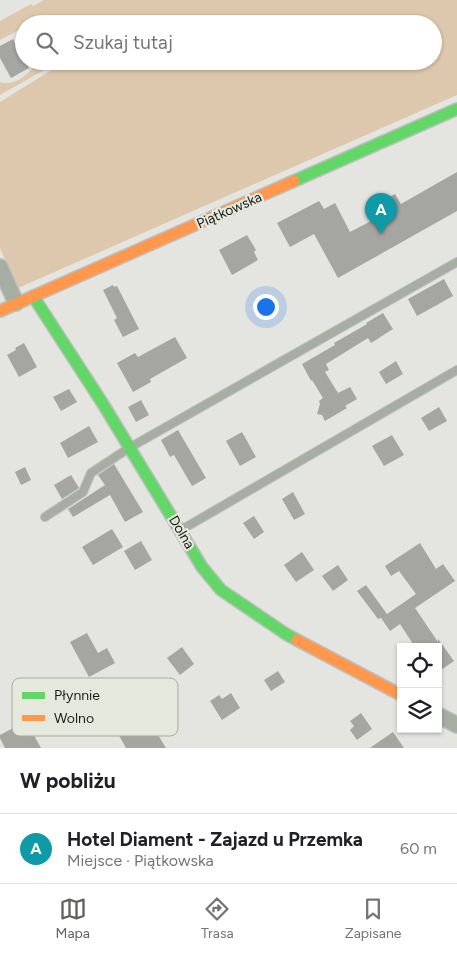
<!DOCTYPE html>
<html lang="pl">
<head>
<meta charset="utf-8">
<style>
  :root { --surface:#fff; --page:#f2f2f2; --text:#202124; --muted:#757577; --line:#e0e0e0; --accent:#61625e }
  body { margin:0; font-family:Figtree,sans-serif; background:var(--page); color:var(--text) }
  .controls { position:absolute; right:15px; bottom:15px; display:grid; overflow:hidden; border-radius:0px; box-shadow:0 1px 4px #0004 }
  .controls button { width:45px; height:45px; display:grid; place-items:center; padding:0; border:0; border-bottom:1px solid var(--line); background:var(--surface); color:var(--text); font:25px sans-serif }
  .you { position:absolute; left:265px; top:306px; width:18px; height:18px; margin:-12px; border:4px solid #fff; border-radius:50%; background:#1a73e8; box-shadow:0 0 0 8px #1a73e833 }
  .badge { display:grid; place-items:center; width:32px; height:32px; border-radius:50%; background:var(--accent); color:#fff; font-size:16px; font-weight:700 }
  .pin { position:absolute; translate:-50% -41px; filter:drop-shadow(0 1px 2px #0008) }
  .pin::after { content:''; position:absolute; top:26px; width:18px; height:15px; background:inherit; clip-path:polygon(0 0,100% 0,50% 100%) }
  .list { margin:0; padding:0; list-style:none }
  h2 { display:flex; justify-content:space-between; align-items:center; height:65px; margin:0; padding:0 20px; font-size:21px }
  h2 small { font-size:16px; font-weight:400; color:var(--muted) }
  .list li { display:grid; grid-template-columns:32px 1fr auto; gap:15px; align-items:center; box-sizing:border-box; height:70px; padding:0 20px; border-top:1px solid var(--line) }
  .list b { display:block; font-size:19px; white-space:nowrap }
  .list p { margin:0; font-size:16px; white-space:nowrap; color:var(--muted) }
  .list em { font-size:16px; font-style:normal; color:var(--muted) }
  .icon { flex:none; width:28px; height:28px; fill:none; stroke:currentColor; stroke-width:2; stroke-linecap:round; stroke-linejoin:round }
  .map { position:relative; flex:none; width:457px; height:748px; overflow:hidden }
  .search { position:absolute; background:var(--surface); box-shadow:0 1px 4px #0004; left:15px; right:15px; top:15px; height:55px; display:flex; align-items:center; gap:12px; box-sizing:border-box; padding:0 18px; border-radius:28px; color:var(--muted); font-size:19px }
  .sheet { height:135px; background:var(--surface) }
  nav { display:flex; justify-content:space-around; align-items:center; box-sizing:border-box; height:70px; border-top:1px solid var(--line); background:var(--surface); font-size:14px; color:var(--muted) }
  nav a { display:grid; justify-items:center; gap:2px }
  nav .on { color:var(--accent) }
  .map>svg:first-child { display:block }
  .green { fill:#dec8ad }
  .building { fill:#a5a5a1 }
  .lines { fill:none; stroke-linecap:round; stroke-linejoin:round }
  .lane-casing { stroke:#bfc0bd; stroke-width:10 }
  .street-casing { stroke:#bfc0bd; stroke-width:18 }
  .fast-casing { stroke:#bfc0bd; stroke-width:14 }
  .slow-casing { stroke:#bfc0bd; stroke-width:14 }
  .lane { stroke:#a6aea4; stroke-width:8 }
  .street { stroke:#a6aea4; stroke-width:15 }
  .fast { stroke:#63d668; stroke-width:11 }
  .slow { stroke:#ff974d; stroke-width:11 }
  .labels { text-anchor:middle; stroke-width:4.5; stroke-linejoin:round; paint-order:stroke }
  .street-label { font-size:14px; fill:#1b1c18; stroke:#e5e8dd }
  .key { fill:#e5e8dd; stroke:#a8aba2; stroke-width:1 }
  .key-label { font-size:14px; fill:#1b1c18 }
</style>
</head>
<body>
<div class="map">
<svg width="457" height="748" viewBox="0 0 457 748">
  <rect width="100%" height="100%" fill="#e4e5e0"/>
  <g class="green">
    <polygon points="44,0 457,0 457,95 18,288 0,248 0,102 66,61 433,61 433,24 35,24 28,20 22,23 19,30 0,40 0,21 31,4 33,6"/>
    <path d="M 38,61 L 60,61 L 0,95 L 0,82 C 10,86 22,79 29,72 C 32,70 34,65 36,62 Z"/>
  </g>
  <g class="building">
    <polygon points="13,39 17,48 24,44 24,61 25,61 29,68 11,78 0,58 0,46"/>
    <polygon points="457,172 457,211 338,278 314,234 290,247 277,223 319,201 324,209 335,203 350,232 371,221 365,211 395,194 401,204"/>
    <polygon points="247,235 256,250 254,252 258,260 232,275 219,250"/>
    <polygon points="444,279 453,296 417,316 408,299"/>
    <polygon points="113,285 114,287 117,286 139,329 123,337 114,320 117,318 103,290"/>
    <polygon points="383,313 393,329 371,343 368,338 326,364 329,370 325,372 338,393 350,387 357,399 345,406 347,408 325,421 322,415 317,414 320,404 319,401 323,398 312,380 311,381 302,364 335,345 334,343 362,327 367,324 366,323"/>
    <polygon points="175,337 187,358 150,379 151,382 133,392 117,363 135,353 138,357"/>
    <polygon points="24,343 37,367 19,377 7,355 16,350 15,348"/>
    <polygon points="396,361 403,374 386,384 379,372"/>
    <polygon points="69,389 77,402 61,411 53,397"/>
    <polygon points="141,400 149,415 136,422 128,407"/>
    <polygon points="439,407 447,421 429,431 421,418"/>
    <polygon points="89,426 98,442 68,458 60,443"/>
    <polygon points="178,430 206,478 192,486 174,455 170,457 161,440"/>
    <polygon points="242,432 256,457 240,466 226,441"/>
    <polygon points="392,435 404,455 384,466 372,446"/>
    <polygon points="114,464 143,512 125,522 110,495 73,517 68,509 105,485 98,475"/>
    <polygon points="25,467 31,480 21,485 15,472"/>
    <polygon points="71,475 79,488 62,499 54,485"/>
    <polygon points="293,492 305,514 294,520 282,499"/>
    <polygon points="254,516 264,532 254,539 243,523"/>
    <polygon points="112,529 123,547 93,565 82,547"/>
    <polygon points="141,541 152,560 135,570 124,551"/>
    <polygon points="420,543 436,569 443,564 455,581 415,608 438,642 438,639 454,661 438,672 438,647 415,647 400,624 390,631 381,618 378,619 357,591 366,585 387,614 416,594 399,571 391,576 385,566"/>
    <polygon points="302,552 314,570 296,582 284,565"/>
    <polygon points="338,565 348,580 333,591 322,576"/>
    <polygon points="87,633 98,653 107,648 115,663 89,677 70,642"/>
    <polygon points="182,647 194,664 180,675 167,658"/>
    <polygon points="278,671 285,682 271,691 264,680"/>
    <polygon points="231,693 240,708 222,720 210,701 219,695 222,699"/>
    <polygon points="361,713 372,729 357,740 350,730 354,726 350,721"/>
    <polygon points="123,714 132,728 136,726 141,734 153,727 166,748 126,748 111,721"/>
    <polygon points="26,721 41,748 5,748 0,738 0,735"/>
    <polygon points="393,732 404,748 370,748"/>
  </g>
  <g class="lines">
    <defs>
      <g id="lane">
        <polyline points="45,517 83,492 91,473 129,448 457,262"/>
        <polyline points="181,530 457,370"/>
      </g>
      <g id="street">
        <polyline points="0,267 16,303"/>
        <polyline points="438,715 457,725"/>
      </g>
      <g id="fast">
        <polyline points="294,181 457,109"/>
        <polyline points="33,296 103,404 202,567 221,590 286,634 297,640"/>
      </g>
      <g id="slow">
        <polyline points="0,311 294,181"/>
        <polyline points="297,640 401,695"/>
      </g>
    </defs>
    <use href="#lane" class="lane-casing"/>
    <use href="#street" class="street-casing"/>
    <use href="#fast" class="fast-casing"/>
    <use href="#slow" class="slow-casing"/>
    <use href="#lane" class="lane"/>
    <use href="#street" class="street"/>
    <use href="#fast" class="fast"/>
    <use href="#slow" class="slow"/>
  </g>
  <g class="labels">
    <g class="street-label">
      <text transform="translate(229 210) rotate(-24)" y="5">Piątkowska</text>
      <text transform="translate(182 532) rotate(59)" y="5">Dolna</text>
    </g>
  </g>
  <rect x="12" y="678" width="166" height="58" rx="8" class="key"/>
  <rect x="22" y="692" width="23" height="7" fill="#63d668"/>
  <rect x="22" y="715" width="23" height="6" fill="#ff974d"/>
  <g class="key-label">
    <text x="54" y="700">Płynnie</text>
    <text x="54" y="723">Wolno</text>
  </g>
</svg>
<div class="controls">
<button><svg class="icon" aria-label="locate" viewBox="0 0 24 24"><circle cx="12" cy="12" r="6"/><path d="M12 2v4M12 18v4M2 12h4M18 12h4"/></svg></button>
<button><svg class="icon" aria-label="layers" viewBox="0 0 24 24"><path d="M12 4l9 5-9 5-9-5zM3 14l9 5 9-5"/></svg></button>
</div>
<div class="you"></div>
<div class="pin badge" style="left:381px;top:234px;background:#0f9aa8">A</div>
<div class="search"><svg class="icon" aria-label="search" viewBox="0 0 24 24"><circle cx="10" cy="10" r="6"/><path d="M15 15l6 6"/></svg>Szukaj tutaj</div>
</div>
<section class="sheet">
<h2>W pobliżu<small></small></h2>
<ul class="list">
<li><span class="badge" style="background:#0f9aa8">A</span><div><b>Hotel Diament - Zajazd u Przemka</b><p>Miejsce · Piątkowska</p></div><em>60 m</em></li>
</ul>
</section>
<nav>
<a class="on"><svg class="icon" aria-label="map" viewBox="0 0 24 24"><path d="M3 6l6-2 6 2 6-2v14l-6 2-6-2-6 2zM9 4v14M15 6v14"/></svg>Mapa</a>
<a><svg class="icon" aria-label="directions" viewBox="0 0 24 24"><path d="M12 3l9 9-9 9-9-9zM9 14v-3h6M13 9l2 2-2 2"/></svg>Trasa</a>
<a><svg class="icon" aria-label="saved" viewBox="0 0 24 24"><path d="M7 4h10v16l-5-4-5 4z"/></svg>Zapisane</a>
</nav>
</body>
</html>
